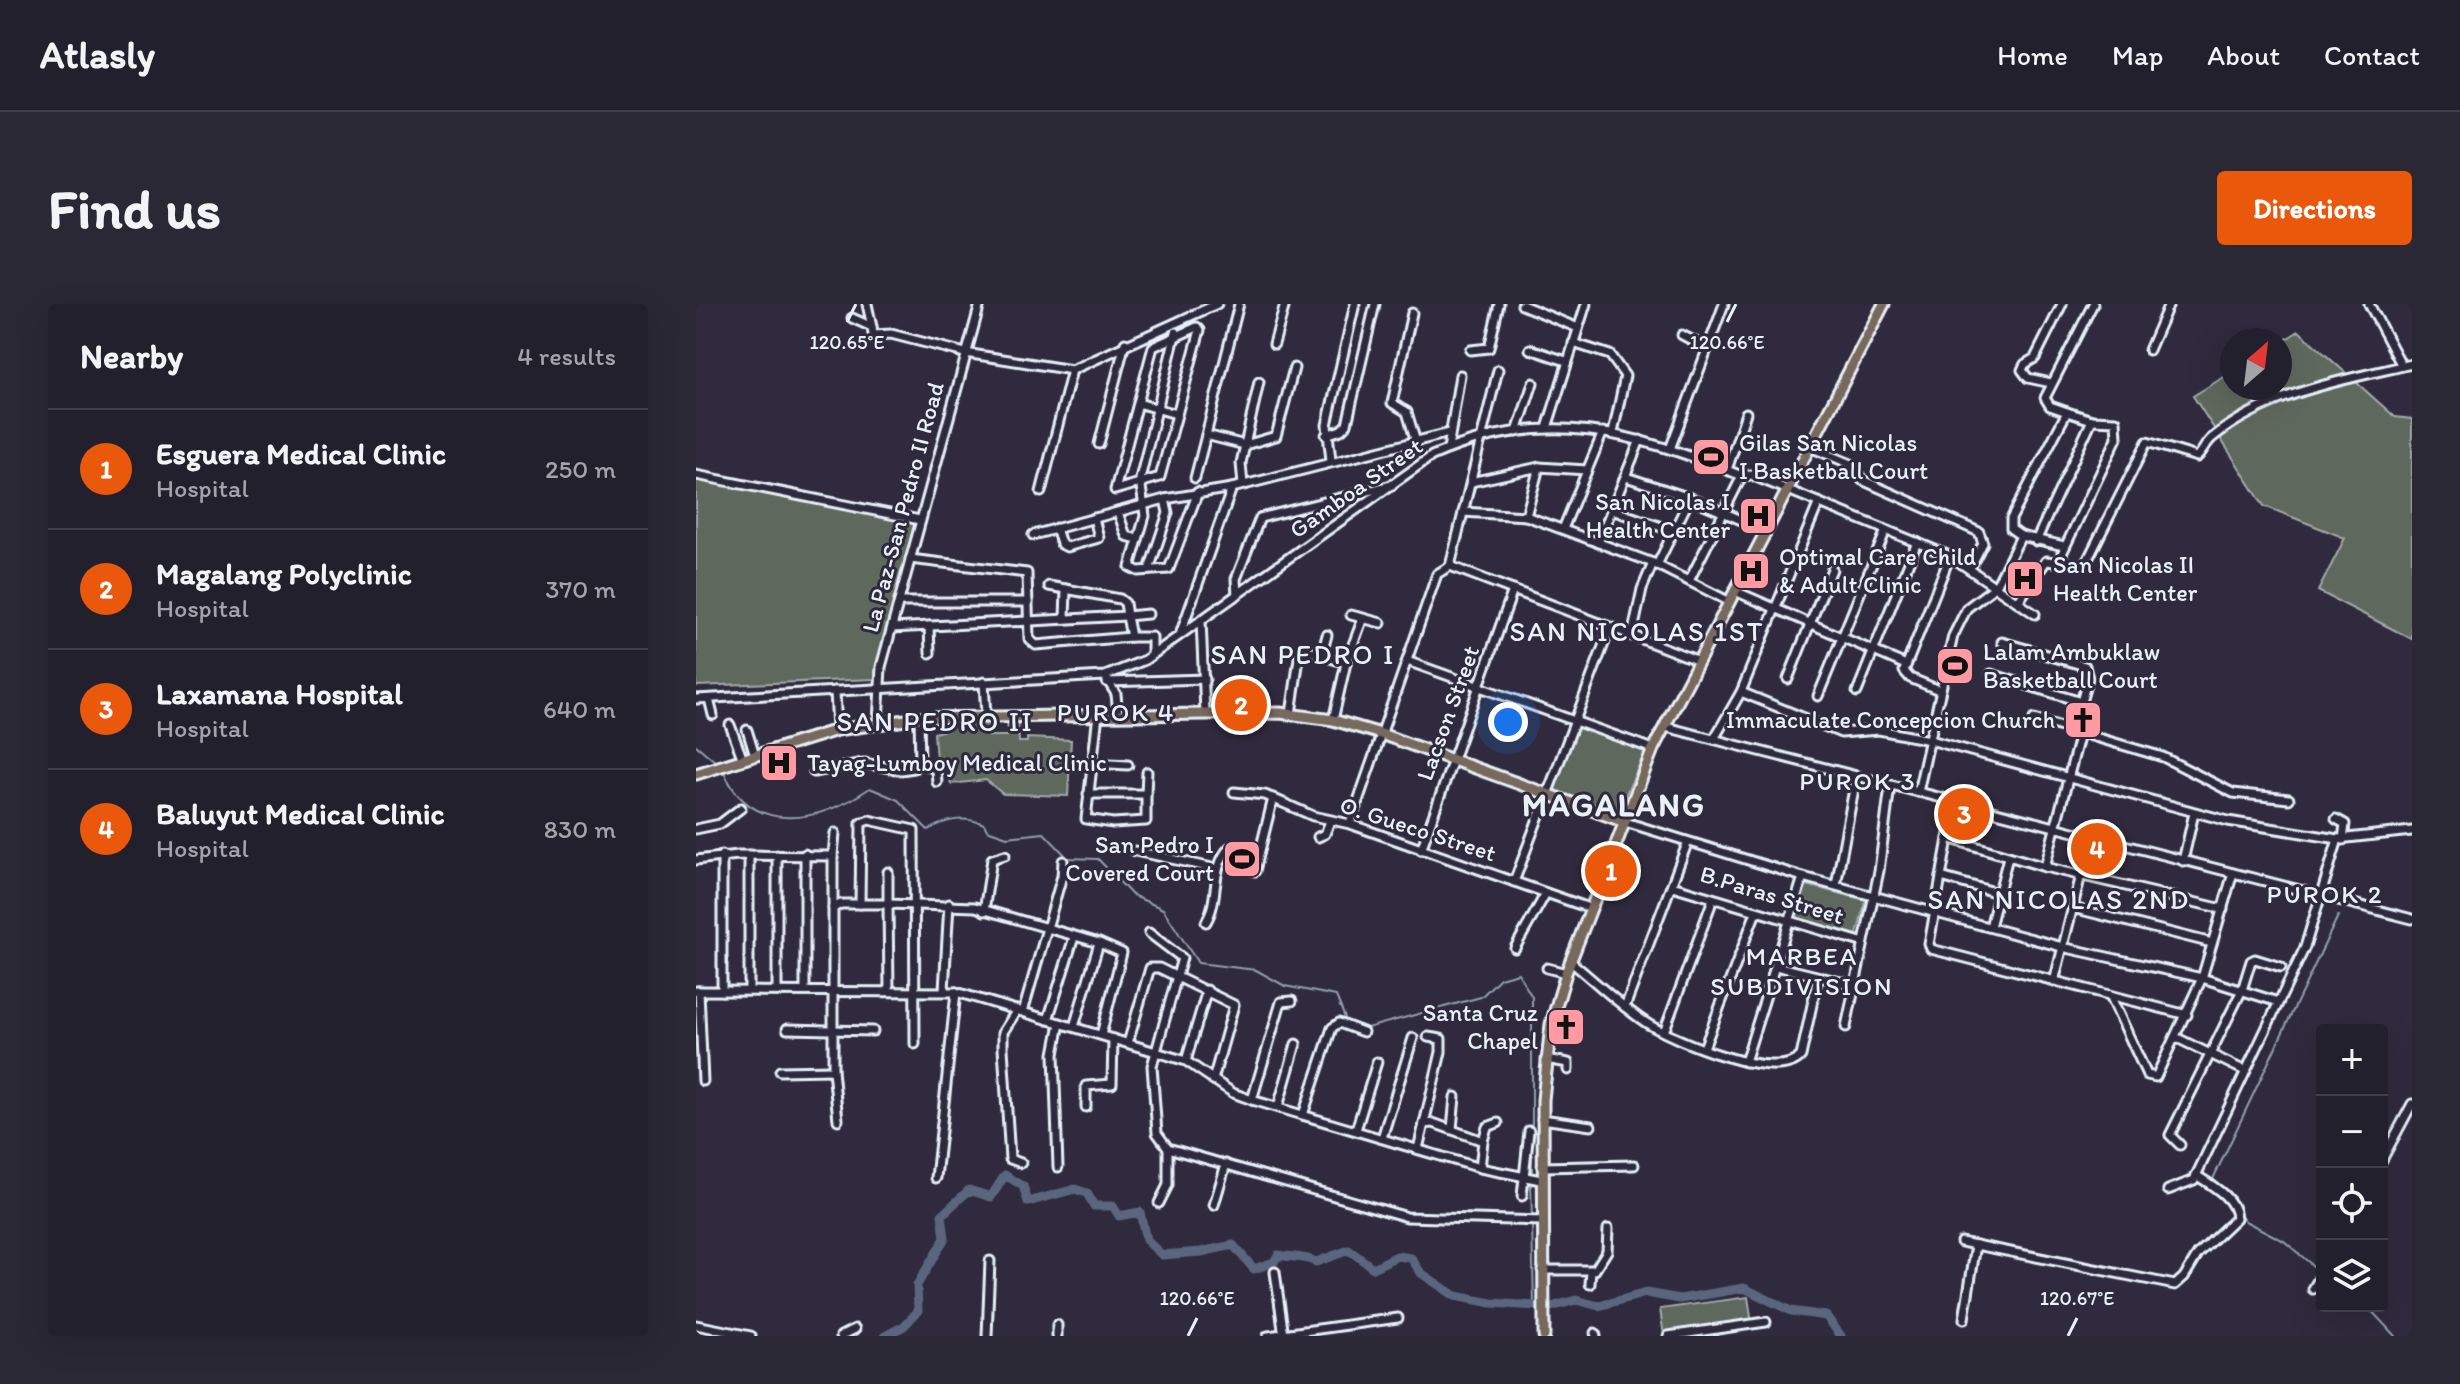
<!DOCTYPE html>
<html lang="en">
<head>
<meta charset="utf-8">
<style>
  :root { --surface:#23202e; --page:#2b2836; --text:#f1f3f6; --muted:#a3a3aa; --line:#403e4a; --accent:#ea580c }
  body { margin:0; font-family:Itim,sans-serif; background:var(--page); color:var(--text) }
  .controls { position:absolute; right:24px; bottom:24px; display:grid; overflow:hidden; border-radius:8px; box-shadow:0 8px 32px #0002 }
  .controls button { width:72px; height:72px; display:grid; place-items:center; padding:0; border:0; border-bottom:2px solid var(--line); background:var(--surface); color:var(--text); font:40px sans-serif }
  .compass { position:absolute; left:1524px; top:24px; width:72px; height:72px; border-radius:50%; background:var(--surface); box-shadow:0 8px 32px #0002; rotate:28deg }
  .you { position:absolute; left:812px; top:418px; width:28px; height:28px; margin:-20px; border:6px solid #fff; border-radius:50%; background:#1a73e8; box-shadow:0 0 0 12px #1a73e833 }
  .badge { display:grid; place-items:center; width:52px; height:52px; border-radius:50%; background:var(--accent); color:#fff; font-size:26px; font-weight:700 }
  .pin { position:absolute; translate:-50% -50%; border:4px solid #fff; box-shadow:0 2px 8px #0006 }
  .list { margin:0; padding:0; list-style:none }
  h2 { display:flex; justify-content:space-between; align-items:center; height:104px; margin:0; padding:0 32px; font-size:34px }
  h2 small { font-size:26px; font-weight:400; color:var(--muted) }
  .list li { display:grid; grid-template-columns:52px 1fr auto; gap:24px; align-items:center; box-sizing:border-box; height:120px; padding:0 32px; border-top:2px solid var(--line) }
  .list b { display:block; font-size:30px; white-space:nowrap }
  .list p { margin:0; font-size:26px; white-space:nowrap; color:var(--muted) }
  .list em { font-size:26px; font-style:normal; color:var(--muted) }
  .icon { flex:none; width:44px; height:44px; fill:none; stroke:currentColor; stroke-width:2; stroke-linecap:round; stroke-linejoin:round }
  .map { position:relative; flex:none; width:1716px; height:1032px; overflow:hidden; border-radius:8px }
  header { display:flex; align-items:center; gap:48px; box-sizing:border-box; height:112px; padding:0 40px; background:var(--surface); border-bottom:2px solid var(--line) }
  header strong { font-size:38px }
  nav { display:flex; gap:44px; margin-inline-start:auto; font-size:28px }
  .intro { display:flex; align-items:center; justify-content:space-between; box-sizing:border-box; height:192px; padding:0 48px }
  h1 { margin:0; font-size:56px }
  .button { padding:20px 36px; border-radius:8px; background:var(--accent); color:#fff; font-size:28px; font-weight:700 }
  main { display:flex; gap:48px; padding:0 48px }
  aside { flex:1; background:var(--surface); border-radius:8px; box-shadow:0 8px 32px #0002 }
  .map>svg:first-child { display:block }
  .green { fill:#5e675b; stroke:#a3acaa; stroke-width:2 }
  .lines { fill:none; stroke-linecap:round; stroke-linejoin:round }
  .stream { stroke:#939eaf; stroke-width:2 }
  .river { stroke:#5a667e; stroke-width:9 }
  .minor-casing { stroke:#e8f1f8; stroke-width:13 }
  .major-casing { stroke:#e8f1f8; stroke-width:15 }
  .minor { stroke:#2f2a3d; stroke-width:7 }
  .major { stroke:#77695c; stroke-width:9 }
  .ticks { fill:none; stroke:#e8f1f8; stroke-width:3 }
  .labels { text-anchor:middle; stroke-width:6; stroke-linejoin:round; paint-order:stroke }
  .poi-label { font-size:24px; fill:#e8f1f8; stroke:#2f2a3d; text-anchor:start }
  .street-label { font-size:24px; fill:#e8f1f8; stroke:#2f2a3d }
  .neighbourhood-label { font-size:26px; letter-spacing:2px; fill:#e8f1f8; stroke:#2f2a3d }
  .quarter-label { font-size:28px; letter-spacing:2px; fill:#e8f1f8; stroke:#2f2a3d }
  .district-label { font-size:32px; font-weight:bold; letter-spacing:2px; fill:#e8f1f8; stroke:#2f2a3d }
  .ticks-label { font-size:20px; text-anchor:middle; fill:#e8f1f8; stroke:#2f2a3d; stroke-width:6; stroke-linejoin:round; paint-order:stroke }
</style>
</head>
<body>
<header>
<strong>Atlasly</strong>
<nav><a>Home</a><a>Map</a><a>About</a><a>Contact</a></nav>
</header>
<div class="intro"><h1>Find us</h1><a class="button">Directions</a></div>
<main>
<aside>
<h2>Nearby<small>4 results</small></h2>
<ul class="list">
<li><span class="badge">1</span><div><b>Esguera Medical Clinic</b><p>Hospital</p></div><em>250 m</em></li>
<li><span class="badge">2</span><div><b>Magalang Polyclinic</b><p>Hospital</p></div><em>370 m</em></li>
<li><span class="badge">3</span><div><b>Laxamana Hospital</b><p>Hospital</p></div><em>640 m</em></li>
<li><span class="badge">4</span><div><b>Baluyut Medical Clinic</b><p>Hospital</p></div><em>830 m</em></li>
</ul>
</aside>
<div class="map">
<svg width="1716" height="1032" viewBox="0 0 1716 1032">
  <rect width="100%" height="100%" fill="#2f2a3d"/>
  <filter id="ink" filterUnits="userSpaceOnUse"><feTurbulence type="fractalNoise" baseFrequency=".0125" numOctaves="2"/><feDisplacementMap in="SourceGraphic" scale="16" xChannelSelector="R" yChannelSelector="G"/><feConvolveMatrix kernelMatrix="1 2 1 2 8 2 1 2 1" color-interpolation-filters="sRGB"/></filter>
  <g filter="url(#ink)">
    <g class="green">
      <polygon points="1603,27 1699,113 1716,115 1716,335 1622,287 1649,234 1568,202 1497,92 1536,68 1536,84 1584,84 1584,39"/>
      <polygon points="0,175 220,218 179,375 0,382"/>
      <polygon points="293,416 292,432 311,432 312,416 322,416 323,438 331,438 331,434 375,436 372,492 307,490 290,476 255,480 249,456 240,456 238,429 253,425 253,417"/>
      <polygon points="879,422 949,448 921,510 855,486"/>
      <polygon points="1106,580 1170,596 1160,634 1097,618"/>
      <polygon points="1052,993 1056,1020 968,1032 964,1005"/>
    </g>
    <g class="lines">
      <g class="stream">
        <polyline points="0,441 20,458"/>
        <path d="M 27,466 C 56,534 124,518 174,484 L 202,496 L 232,526 C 251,515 268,512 288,520 L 291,526 L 311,533 L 348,529 L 372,554 L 402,555 L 436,591 L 467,605 L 502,659 L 560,666 L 589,682 L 640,692 L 651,719"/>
        <polyline points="667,725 785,693 804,674 822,669 836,693 836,871"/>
        <polyline points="835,878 838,1001"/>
        <polyline points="1524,884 1517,875 1642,612"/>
        <polyline points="1543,908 1549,917 1588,937 1623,967"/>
        <polyline points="1671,1002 1699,1032"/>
      </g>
      <path class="river" d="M 189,1032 L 208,1022 L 222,1007 L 221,981 L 249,934 L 246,911 L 273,886 L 295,893 L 309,871 L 327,882 L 332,898 L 379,885 L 391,889 L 398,902 L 417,902 L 423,912 L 444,908 L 450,936 L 466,951 L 505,948 L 537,941 L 558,965 L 578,958 L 582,951 C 596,954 606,951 620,958 L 653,946 L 677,964 L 701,952 L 715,954 L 725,969 L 759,992 L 796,999 L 855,1003 L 880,996 L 903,1002 L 950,989 L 984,995 L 1048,984 L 1095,1007 L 1130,1012 L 1145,1032"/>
      <defs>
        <g id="minor">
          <polyline points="171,0 176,23"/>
          <polyline points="543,0 510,131 549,141 545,159 547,181"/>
          <polyline points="1673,0 1706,62"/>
          <polyline points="826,1 882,24"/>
          <polyline points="716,9 696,99 711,108 719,135"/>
          <polyline points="156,14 176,23 177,31 195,30 269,49 376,66 521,0"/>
          <polyline points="480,28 444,175 449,212 434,263 442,267 473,265 502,188"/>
          <polyline points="986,31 1011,44"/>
          <polyline points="877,39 914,51 929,72 917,129"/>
          <polyline points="578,40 589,0"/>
          <polyline points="834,45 870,57"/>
          <polyline points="774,46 793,44 803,0"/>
          <polyline points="1453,46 1473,0"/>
          <polyline points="563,78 549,141 580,132 598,64"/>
          <polyline points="1355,79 1332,74 1326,66 1329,60 1339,54 1366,0"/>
          <polyline points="442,99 457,43 501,23 504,26 464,173 419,186 442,99 480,110"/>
          <polyline points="1371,108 1354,102 1349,94 1397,0"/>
          <polyline points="851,124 890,0"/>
          <polyline points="821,128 837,79"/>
          <polyline points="630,131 645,126 651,120 679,0"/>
          <polyline points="403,140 429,39"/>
          <polyline points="1114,143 1157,161 1166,176 1283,228 1287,239 1274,264"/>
          <polyline points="752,145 764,71"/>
          <polyline points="974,145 1028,0"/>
          <polyline points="635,156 631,121 659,0"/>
          <polyline points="1031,166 1050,109"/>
          <polyline points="0,171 224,216"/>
          <polyline points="930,173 994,194 1071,227"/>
          <polyline points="499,174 510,131"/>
          <polyline points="775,178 843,163 891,166"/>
          <polyline points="345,188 376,66"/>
          <polyline points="916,206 977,227"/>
          <polyline points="422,208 430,232 442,235"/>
          <polyline points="767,208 830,212 957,259 1034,298"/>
          <polyline points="830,212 843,163"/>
          <polyline points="360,224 365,240 371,243 403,234 398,214"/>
          <polyline points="867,225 907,128"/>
          <polyline points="337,231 469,195 536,184"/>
          <polyline points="1325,232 1368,242"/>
          <polyline points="1340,237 1396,116"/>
          <polyline points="902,239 944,136"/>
          <polyline points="214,255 331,269 333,335 340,341 435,333"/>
          <polyline points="961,261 994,194"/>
          <polyline points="754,262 1003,357"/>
          <polyline points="453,266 472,209 469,195"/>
          <polyline points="993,277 1046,172"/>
          <polyline points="1039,287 1210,361"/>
          <polyline points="541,291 540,275 564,214 696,181"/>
          <polyline points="203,298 332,298"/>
          <path d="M 1322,298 L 1350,257 L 1385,261 L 1391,257 L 1451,138 L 1501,153 C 1507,148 1509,140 1516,134 C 1573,88 1647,76 1716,60"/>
          <polyline points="452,310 431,312 435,333 456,333 456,351"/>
          <polyline points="655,311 685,319"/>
          <polyline points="369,315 370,285"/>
          <polyline points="505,316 509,409"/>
          <polyline points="233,322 234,349"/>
          <polyline points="196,324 431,312 429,299 424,295 353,282"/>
          <polyline points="485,328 536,184 753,129"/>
          <polyline points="936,332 946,285 957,259"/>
          <polyline points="1306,338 1389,362 1392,374 1385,398"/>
          <polyline points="626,350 631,331"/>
          <polyline points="711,357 957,445"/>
          <polyline points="650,359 667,314"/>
          <polyline points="1295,370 1385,398 1375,427"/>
          <polyline points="410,374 420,390 422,410"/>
          <polyline points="1092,375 1136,265"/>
          <polyline points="288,378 290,412"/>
          <polyline points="411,378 509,375"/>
          <polyline points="1243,386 1214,374 1208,367 1254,252"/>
          <polyline points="139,387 141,426"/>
          <polyline points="1045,388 1145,429 1183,426 1234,436 1532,517 1642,535 1716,527"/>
          <polyline points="1161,388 1221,238"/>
          <polyline points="1122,392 1190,226"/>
          <path d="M 0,395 L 409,372 L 449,356 L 736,152 C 850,102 936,128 1046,172 L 1055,171 L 1254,252 L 1339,310"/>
          <polyline points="13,395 17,411"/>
          <polyline points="595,410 603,354 607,345 650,359 637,416"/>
          <polyline points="1338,415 1467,453 1537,489 1593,495"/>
          <polyline points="182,419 185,363 284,0"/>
          <polyline points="34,421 47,456"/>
          <polyline points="970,423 1716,615"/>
          <polyline points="51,426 59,452"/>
          <polyline points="1018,435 1045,388 1123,198"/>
          <polyline points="224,457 240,466 241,478"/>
          <polyline points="396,459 432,461"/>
          <polyline points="118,468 168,459 205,466 218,464 224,457 223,414"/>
          <polyline points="538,488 569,491 617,512 654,520 893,604"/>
          <polyline points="1222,488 1257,332 1271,304 1300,282 1325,232 1315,225 1315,215 1371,108 1396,116 1420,117 1421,134 1363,256"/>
          <polyline points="392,490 450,490 450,517 417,519 390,515 402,410"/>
          <polyline points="450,490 451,468"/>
          <polyline points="1259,496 1233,640 1235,645 1491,711"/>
          <polyline points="1640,515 1649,520 1647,536"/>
          <polyline points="926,517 1107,573 1366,643 1506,674 1582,698"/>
          <polyline points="654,520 741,270 754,262 802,66"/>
          <polyline points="0,525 24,520 45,504"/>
          <polyline points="622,533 629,530 634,517"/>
          <polyline points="1252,534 1349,563 1527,605"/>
          <polyline points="725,546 817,286"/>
          <polyline points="439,547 521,565"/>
          <polyline points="109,550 109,686"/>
          <polyline points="81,551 81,686"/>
          <polyline points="137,552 139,529"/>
          <polyline points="0,556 42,551 137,552 137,766 142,816"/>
          <polyline points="1487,557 1498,509"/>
          <polyline points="1349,563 1384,429"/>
          <polyline points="559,567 577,494"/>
          <polyline points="1245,573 1302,589"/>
          <polyline points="818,578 914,324"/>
          <polyline points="1140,581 1160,474"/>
          <polyline points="976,582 1165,638"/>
          <polyline points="164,600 165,519 173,516 218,526 219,740"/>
          <polyline points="137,604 145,600 192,600 192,568"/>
          <polyline points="1377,604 1516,639"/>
          <polyline points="288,607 296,555 309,551"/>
          <path d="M 510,618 C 524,595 514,565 533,544 L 563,545"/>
          <polyline points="1294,623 1312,553"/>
          <polyline points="453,629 486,654 456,762 461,829 472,844 711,913 846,917"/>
          <polyline points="819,644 850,589"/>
          <path d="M 874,657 C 900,678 924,702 952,720 C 979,736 1081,780 1105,752 L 1122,673"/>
          <polyline points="1080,662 1157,681"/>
          <polyline points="851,664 870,669"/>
          <polyline points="1358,678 1385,571"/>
          <polyline points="53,686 53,551"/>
          <polyline points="193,686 192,600 279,603 403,639 426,649 405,731"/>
          <polyline points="248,686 253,600"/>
          <polyline points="0,687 260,688 490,757 537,789 556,796 784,864 845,876"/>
          <polyline points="3,687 7,777"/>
          <polyline points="26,687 26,551"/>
          <polyline points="1414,691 1451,771 1460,773 1506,674 1537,569"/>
          <polyline points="929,703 991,540"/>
          <polyline points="321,706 307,728 307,744 314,855 325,859"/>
          <polyline points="327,708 366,572 367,557"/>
          <polyline points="352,716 378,633"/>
          <polyline points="378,723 403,639"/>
          <polyline points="1150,723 1183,567 1194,482"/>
          <polyline points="91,725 177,727"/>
          <polyline points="968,728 1017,595"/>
          <polyline points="1479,733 1549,767"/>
          <polyline points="432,739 454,664 463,664 538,701 517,776"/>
          <polyline points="1008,744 1060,608"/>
          <polyline points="850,755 872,759 872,766"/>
          <polyline points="490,757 511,686"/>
          <polyline points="1049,758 1107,573"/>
          <polyline points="84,767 137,766"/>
          <polyline points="556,796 585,698 596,697"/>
          <polyline points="390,803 390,782 416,780 417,735"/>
          <polyline points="582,803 600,740"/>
          <polyline points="607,811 636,724 643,719 667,728"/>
          <polyline points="846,815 895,822"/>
          <polyline points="728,820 737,819 787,837 784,864"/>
          <polyline points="756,825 759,793"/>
          <polyline points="660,826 681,758"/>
          <polyline points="686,834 717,734"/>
          <polyline points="787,837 791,823 802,819"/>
          <polyline points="1484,841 1474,831 1546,686 1555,657 1559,655 1585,663"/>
          <polyline points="722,845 745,748 745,735 732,733"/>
          <polyline points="1686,856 1716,800"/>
          <polyline points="362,863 358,750 364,719"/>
          <polyline points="846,863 938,861"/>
          <polyline points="240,874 260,688"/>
          <polyline points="1472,886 1498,876 1609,643 1642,535"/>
          <polyline points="826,892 833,827"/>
          <polyline points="463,899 472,881 472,844"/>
          <polyline points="518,901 530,860"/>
          <path d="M 1265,938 L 1479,981 L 1488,973 L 1502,950 L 1540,914 C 1539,893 1515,881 1500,871"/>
          <polyline points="846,966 899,966 911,947 912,925"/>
          <polyline points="579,968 588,1032"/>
          <polyline points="894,980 895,967"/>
          <polyline points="1617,985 1626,969"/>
          <polyline points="1268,1015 1280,941"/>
          <polyline points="0,1021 55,1032"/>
          <polyline points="899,1029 900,1032"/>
          <polyline points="145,1032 159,1025"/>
          <polyline points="291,1032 294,957"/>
          <polyline points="361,1032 361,1021"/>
          <polyline points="572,1032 702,1014"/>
          <polyline points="972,1032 1070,1018"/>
        </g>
        <g id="major">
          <polyline points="0,470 141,426 223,414 584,409 637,416 685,430 926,517"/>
          <polyline points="848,1032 847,796 855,720 870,669 957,445 1188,0"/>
        </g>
      </defs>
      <use href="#minor" class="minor-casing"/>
      <use href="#major" class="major-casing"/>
      <use href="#minor" class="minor"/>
      <use href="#major" class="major"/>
    </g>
  </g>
  <path class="ticks" d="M 151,18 L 160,0M 1031,18 L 1040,0M 492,1032 L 501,1014M 1372,1032 L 1381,1014"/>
  <defs>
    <symbol id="stadium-square" viewBox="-11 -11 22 22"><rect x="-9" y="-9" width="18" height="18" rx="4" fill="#ff9aa2" stroke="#2f2a3d"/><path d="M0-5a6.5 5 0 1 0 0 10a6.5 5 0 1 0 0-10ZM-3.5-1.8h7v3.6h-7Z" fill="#111"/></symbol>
    <symbol id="hospital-square" viewBox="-11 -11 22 22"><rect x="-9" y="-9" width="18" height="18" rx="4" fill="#ff9aa2" stroke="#2f2a3d"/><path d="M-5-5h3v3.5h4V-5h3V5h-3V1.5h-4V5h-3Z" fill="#111"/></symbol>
    <symbol id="church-square" viewBox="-11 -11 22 22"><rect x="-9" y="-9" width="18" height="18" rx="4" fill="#ff9aa2" stroke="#2f2a3d"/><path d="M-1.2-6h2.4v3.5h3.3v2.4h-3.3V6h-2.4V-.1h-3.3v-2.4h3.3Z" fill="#111"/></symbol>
  </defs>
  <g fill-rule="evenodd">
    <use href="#stadium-square" x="993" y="131" width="44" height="44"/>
    <use href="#hospital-square" x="1040" y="190" width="44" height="44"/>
    <use href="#hospital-square" x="1033" y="245" width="44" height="44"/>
    <use href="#hospital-square" x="1307" y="253" width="44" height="44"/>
    <use href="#stadium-square" x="1237" y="340" width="44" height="44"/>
    <use href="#church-square" x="1365" y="394" width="44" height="44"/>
    <use href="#hospital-square" x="61" y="437" width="44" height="44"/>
    <use href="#stadium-square" x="524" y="533" width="44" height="44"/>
    <use href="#church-square" x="848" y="701" width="44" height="44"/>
  </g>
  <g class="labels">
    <g class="poi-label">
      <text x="1043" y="147">Gilas San Nicolas<tspan x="1043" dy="28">I Basketball Court</tspan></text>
      <text x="1034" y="206" text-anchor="end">San Nicolas I<tspan x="1034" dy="28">Health Center</tspan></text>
      <text x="1083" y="261">Optimal Care Child<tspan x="1083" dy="28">&amp; Adult Clinic</tspan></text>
      <text x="1357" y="269">San Nicolas II<tspan x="1357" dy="28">Health Center</tspan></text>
      <text x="1287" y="356">Lalam Ambuklaw<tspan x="1287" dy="28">Basketball Court</tspan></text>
      <text x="1359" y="424" text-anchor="end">Immaculate Concepcion Church</text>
      <text x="111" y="467">Tayag-Lumboy Medical Clinic</text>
      <text x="518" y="549" text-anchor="end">San Pedro I<tspan x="518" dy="28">Covered Court</tspan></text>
      <text x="842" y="717" text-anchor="end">Santa Cruz<tspan x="842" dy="28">Chapel</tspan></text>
    </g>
    <g class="street-label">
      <text transform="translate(660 184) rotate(-35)" y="8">Gamboa Street</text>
      <text transform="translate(207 203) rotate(-75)" y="8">La Paz-San Pedro II Road</text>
      <text transform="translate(752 409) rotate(-70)" y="8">Lacson Street</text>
      <text transform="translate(722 525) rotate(18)" y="8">O. Gueco Street</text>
      <text transform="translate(1076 591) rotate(17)" y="8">B.Paras Street</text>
    </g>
    <g class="neighbourhood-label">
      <text x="420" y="417">PUROK 4</text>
      <text x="1162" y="486">PUROK 3</text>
      <text x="1629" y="599">PUROK 2</text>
      <text x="1106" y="661">MARBEA<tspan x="1106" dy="30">SUBDIVISION</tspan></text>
    </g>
    <g class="quarter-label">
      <text x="941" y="337">SAN NICOLAS 1ST</text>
      <text x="607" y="360">SAN PEDRO I</text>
      <text x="239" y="427">SAN PEDRO II</text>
      <text x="1363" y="605">SAN NICOLAS 2ND</text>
    </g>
    <g class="district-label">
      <text x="918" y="512">MAGALANG</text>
    </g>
  </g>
  <g class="ticks-label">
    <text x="151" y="45">120.65°E</text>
    <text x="1031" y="45">120.66°E</text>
    <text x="501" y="1001">120.66°E</text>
    <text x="1381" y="1001">120.67°E</text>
  </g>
</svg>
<div class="controls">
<button>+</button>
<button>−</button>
<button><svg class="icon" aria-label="locate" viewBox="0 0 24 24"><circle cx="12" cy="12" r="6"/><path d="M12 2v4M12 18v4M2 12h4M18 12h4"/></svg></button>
<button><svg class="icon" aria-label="layers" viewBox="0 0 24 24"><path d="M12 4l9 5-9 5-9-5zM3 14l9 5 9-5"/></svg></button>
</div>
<svg class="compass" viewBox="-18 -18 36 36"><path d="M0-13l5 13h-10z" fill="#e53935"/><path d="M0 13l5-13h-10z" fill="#a3a3aa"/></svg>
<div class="you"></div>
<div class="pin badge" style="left:915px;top:567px">1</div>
<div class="pin badge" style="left:545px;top:401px">2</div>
<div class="pin badge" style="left:1268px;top:510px">3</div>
<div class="pin badge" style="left:1401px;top:545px">4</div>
</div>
</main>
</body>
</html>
